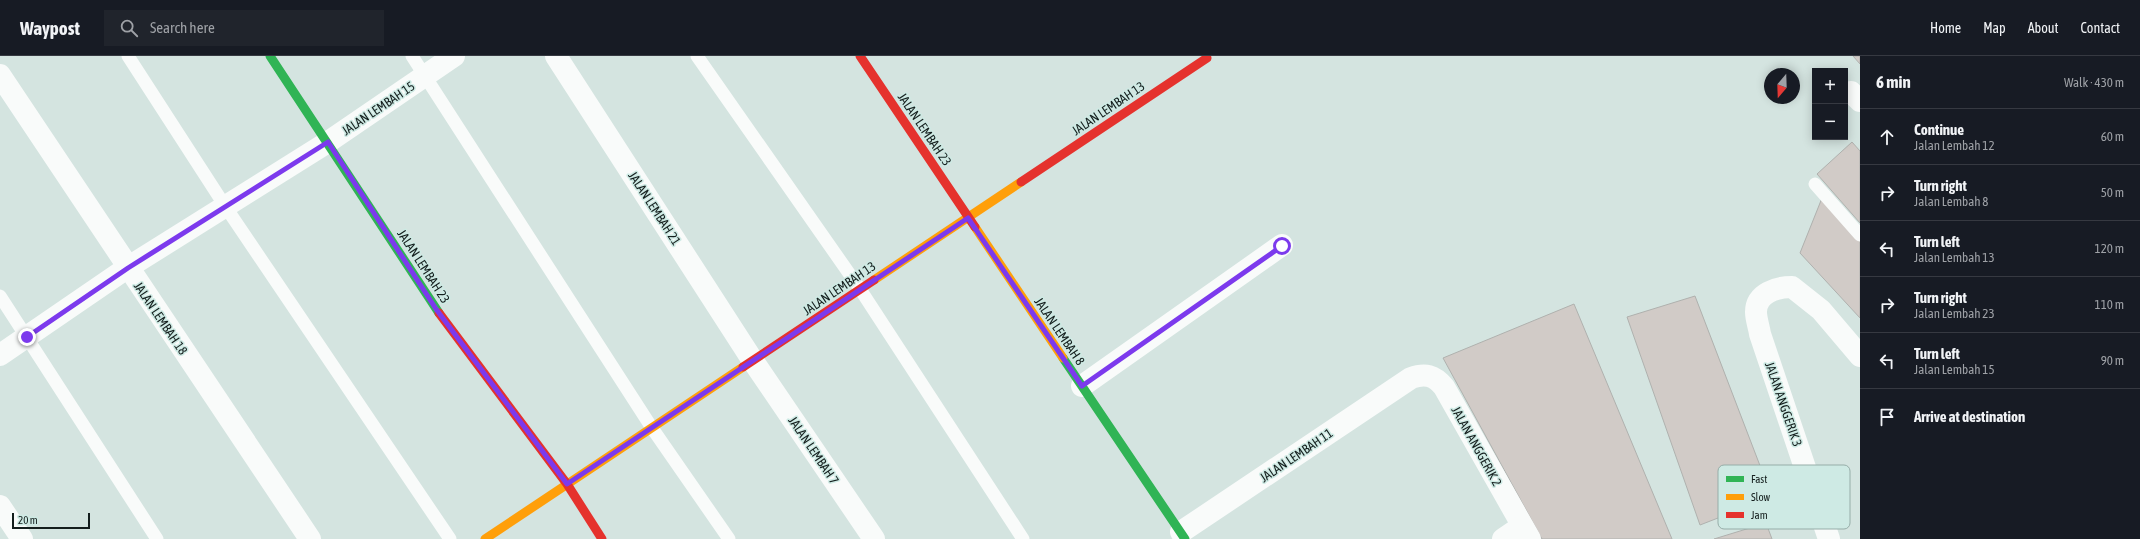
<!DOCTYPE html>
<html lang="en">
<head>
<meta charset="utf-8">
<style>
  :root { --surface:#171b24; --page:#20242c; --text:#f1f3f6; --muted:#9ea1a6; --line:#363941 }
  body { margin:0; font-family:"Asap Condensed",sans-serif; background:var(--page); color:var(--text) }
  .controls { position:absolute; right:12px; top:12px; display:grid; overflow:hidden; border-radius:0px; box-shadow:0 2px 10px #0003 }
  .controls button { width:36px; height:36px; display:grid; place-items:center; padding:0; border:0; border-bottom:1px solid var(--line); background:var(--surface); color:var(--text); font:20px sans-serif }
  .compass { position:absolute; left:1764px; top:12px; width:36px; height:36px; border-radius:50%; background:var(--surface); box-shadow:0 2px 10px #0003; rotate:199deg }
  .scale { position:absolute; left:12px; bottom:10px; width:78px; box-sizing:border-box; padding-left:4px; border:2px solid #141e1d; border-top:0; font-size:11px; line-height:14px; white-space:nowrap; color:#141e1d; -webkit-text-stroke:3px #ceeae4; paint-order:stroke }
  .stop { position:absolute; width:12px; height:12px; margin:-9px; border:3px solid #7c3aed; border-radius:50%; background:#fff }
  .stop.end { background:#7c3aed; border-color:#fff; box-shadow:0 1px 4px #0008 }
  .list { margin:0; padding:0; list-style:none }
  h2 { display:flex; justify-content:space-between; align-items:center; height:52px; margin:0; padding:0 16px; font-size:17px }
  h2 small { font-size:13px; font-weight:400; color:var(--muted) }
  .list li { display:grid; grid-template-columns:26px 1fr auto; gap:12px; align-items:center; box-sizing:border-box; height:56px; padding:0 16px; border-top:1px solid var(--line) }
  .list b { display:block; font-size:15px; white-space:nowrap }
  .list p { margin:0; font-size:13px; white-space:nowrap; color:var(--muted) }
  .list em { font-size:13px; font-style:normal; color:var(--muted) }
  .icon { flex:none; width:22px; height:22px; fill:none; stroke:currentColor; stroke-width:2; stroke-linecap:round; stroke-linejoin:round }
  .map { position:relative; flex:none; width:1860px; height:483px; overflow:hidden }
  header { display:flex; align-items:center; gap:24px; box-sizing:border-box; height:56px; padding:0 20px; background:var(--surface); border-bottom:1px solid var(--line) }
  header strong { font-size:19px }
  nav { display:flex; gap:22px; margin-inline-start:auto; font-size:14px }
  .search { width:280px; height:36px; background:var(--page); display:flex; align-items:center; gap:10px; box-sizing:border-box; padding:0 14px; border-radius:0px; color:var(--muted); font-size:15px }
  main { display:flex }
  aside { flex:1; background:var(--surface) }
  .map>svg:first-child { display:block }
  .building { fill:#d1cbc7; stroke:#afb1ae }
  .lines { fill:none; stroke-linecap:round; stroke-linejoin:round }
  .lane { stroke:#f9fbfa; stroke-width:13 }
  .street { stroke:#f9fbfa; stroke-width:22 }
  .fast { stroke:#30b455; stroke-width:9 }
  .slow { stroke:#ff9f0a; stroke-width:9 }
  .jam { stroke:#e5322d; stroke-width:9 }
  .route { stroke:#7c3aed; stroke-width:5 }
  .labels { text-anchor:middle; stroke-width:3; stroke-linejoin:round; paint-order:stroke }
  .street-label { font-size:13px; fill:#141e1d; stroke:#ceeae4 }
  .key { fill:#ceeae4; stroke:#96ada8; stroke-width:1 }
  .key-label { font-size:11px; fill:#141e1d }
</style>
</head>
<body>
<header>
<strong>Waypost</strong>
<div class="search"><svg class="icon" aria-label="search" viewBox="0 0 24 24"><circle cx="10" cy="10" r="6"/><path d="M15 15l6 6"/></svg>Search here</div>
<nav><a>Home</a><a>Map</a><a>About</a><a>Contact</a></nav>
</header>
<main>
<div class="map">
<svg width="1860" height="483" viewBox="0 0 1860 483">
  <rect width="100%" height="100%" fill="#d4e4e0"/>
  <g class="building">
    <polygon points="1853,0 1860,0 1860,8"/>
    <polygon points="1852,86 1860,95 1860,167 1817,118"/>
    <polygon points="1822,142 1860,184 1860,262 1800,197"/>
    <polygon points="1695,240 1772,441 1700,469 1627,261"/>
    <polygon points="1574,248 1672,483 1542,483 1443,302"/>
    <polygon points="1766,467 1772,483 1714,483"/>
  </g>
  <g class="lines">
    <g class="lane">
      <polyline points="128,0 225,150 450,483"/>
      <polyline points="412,0 652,372 729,483"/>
      <polyline points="697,0 860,233 1023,483"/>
      <polyline points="1815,128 1860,179"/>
      <polyline points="0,240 157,483"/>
    </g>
    <g class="street">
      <polyline points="556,0 753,305 874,483"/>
      <polyline points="0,19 310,483"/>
      <polyline points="1851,36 1860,45"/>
      <polyline points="0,299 127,212 328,86 454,0"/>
      <polyline points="1082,330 1282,189"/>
      <polyline points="0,450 22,483"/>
      <path d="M 1181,476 L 1411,322 C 1425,317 1434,319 1444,331 L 1530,483"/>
      <polyline points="1503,483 1522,470"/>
      <path d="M 1829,483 L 1760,278 C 1759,271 1756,263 1756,256 C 1756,237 1777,231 1792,231 L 1821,254 L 1860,300"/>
    </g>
    <g class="fast">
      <polyline points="270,0 439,257"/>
      <polyline points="1063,302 1185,483"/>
    </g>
    <g class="slow">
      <polyline points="975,171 1063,302"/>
      <polyline points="874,224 1021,126"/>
      <polyline points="485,483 743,311"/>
    </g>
    <g class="jam">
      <polyline points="860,0 975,171"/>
      <polyline points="1021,126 1207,2"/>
      <polyline points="439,257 567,428 602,483"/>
      <polyline points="743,311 874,224"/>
    </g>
  </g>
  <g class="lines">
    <polyline class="route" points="27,281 128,212 328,86 436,253 567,428 968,162 1082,330 1282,190"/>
  </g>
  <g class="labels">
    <g class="street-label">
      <text transform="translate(378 52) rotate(-34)" y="5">JALAN LEMBAH 15</text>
      <text transform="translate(1108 52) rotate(-34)" y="5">JALAN LEMBAH 13</text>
      <text transform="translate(925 73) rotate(56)" y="5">JALAN LEMBAH 23</text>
      <text transform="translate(655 152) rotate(57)" y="5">JALAN LEMBAH 21</text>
      <text transform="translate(424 210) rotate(57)" y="5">JALAN LEMBAH 23</text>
      <text transform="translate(839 232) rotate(-34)" y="5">JALAN LEMBAH 13</text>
      <text transform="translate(161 262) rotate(56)" y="5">JALAN LEMBAH 18</text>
      <text transform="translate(1060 275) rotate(56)" y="5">JALAN LEMBAH 8</text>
      <text transform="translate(1784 348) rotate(71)" y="5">JALAN ANGGERIK 3</text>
      <text transform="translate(1477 390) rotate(61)" y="5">JALAN ANGGERIK 2</text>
      <text transform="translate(814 394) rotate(56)" y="5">JALAN LEMBAH 7</text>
      <text transform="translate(1296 399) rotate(-34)" y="5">JALAN LEMBAH 11</text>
    </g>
  </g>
  <rect x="1718" y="409" width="132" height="64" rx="6" class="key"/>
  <rect x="1726" y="420" width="18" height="6" fill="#30b455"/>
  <rect x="1726" y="438" width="18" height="6" fill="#ff9f0a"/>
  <rect x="1726" y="456" width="18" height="6" fill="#e5322d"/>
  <g class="key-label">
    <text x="1751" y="427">Fast</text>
    <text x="1751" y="445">Slow</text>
    <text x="1751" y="463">Jam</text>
  </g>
</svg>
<div class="controls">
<button>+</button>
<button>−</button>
</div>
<svg class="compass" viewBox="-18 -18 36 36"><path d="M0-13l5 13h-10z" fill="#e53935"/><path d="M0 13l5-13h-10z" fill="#9ea1a6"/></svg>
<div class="scale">20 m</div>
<div class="stop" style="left:1282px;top:190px"></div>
<div class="stop end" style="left:27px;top:281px"></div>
</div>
<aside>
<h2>6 min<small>Walk · 430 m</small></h2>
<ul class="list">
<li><svg class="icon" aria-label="ahead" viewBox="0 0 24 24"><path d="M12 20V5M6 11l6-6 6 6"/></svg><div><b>Continue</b><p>Jalan Lembah 12</p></div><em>60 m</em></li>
<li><svg class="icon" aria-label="right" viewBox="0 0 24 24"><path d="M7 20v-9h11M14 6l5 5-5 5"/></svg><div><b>Turn right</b><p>Jalan Lembah 8</p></div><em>50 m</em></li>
<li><svg class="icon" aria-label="left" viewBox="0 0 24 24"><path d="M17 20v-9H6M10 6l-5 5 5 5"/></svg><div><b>Turn left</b><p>Jalan Lembah 13</p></div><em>120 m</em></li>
<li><svg class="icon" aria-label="right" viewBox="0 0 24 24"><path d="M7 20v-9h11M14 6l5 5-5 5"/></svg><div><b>Turn right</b><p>Jalan Lembah 23</p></div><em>110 m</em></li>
<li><svg class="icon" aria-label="left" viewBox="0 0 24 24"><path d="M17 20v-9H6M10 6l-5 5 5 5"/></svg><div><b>Turn left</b><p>Jalan Lembah 15</p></div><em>90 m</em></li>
<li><svg class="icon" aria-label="arrive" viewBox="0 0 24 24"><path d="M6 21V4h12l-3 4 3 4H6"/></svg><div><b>Arrive at destination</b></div></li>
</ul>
</aside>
</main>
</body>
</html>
